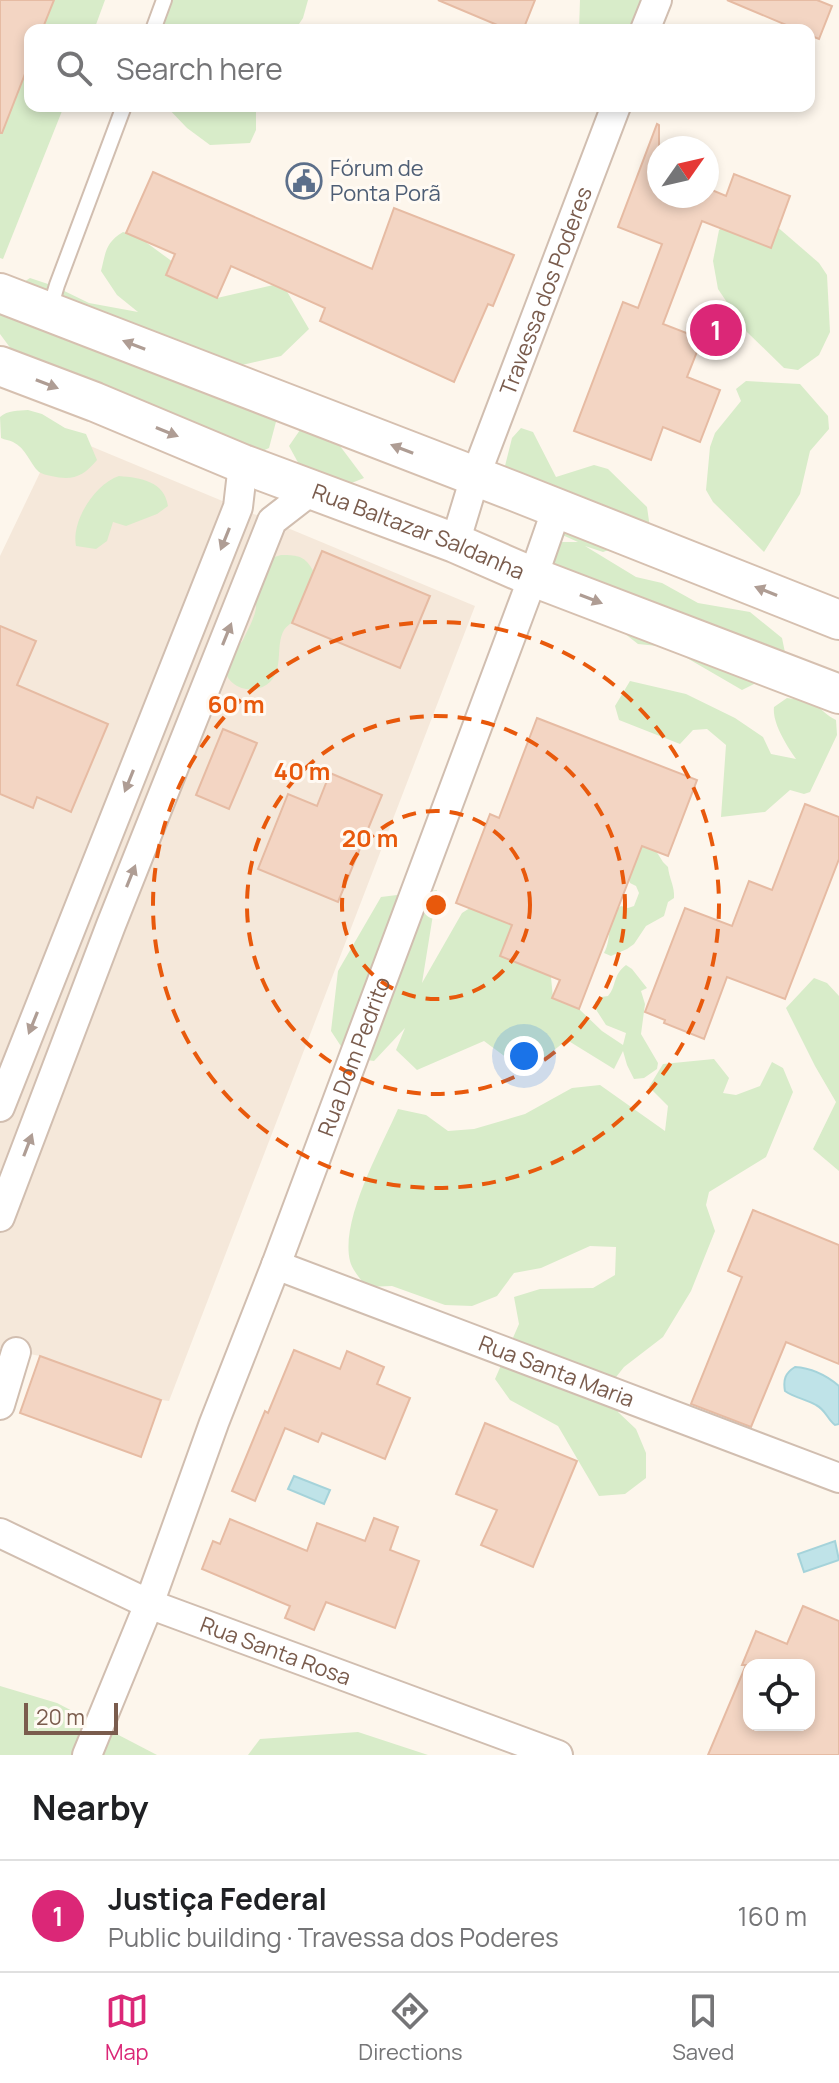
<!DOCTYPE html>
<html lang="en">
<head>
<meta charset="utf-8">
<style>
  :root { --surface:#fff; --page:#f6f6f6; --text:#202124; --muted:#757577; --line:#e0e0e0; --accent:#db2777 }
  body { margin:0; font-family:Manrope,sans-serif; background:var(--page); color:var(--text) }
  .controls { position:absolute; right:24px; bottom:24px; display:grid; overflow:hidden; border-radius:16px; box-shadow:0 4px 12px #0003 }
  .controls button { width:72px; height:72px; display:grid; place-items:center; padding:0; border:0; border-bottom:2px solid var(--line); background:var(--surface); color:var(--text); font:40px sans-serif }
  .compass { position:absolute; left:647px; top:136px; width:72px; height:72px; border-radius:50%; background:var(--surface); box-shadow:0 4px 12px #0003; rotate:56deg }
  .scale { position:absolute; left:24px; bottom:20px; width:94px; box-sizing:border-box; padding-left:8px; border:4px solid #7a5c4d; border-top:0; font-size:22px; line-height:28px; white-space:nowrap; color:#7a5c4d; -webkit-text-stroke:6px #fffaf3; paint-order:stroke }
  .you { position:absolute; left:524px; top:1056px; width:28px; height:28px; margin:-20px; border:6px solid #fff; border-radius:50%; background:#1a73e8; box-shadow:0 0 0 12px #1a73e833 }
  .badge { display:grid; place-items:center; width:52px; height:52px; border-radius:50%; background:var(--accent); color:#fff; font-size:26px; font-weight:700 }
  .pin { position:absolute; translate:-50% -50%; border:4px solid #fff; box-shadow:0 2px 8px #0006 }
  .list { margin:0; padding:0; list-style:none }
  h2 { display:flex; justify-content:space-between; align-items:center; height:104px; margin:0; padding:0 32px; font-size:34px }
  h2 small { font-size:26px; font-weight:400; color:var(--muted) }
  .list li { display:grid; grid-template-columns:52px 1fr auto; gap:24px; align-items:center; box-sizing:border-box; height:112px; padding:0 32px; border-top:2px solid var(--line) }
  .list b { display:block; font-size:30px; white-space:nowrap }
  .list p { margin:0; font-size:26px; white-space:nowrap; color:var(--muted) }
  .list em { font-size:26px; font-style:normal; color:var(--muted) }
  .icon { flex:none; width:44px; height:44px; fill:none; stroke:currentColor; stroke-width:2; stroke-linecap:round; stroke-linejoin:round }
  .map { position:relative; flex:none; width:839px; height:1755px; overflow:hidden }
  .search { position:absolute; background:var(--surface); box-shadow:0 4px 12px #0003; left:24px; right:24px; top:24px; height:88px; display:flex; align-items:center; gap:20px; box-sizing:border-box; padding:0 28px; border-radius:16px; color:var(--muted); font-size:30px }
  .sheet { height:216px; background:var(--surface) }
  nav { display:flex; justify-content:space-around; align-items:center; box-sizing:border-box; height:112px; border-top:2px solid var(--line); background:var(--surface); font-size:22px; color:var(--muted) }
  nav a { display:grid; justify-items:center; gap:4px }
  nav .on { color:var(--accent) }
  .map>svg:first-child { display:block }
  .residential { fill:#f5e8da }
  .green { fill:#d8ecc9 }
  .water { fill:#bfe3e8; stroke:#a5d3da; stroke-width:2 }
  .building { fill:#f3d5c3; stroke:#e6bba3; stroke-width:2; fill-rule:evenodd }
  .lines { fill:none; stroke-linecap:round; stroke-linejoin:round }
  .lane-casing { stroke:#d1beb0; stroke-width:18 }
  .street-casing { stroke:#d1beb0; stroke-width:32 }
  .secondary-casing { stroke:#d6c0b0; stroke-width:42 }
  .lane { stroke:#fff; stroke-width:14 }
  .street { stroke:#fff; stroke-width:28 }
  .secondary { stroke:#fff; stroke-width:38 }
  .oneway { fill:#af9d94 }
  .ring { fill:none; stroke:#e8590c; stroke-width:4; stroke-dasharray:14 10 }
  .labels { text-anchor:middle; stroke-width:6; stroke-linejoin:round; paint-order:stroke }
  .service-label { font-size:22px; fill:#4e5e75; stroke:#fffaf3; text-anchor:start }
  .street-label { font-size:22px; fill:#7a5c4d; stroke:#fffaf3 }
  .centre { fill:#e8590c; stroke:#fffaf3; stroke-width:4 }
  .ring-label { font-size:24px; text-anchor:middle; font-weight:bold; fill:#e8590c; stroke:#fffaf3; stroke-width:6; stroke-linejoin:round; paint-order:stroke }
</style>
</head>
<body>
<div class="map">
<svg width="839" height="1755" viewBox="0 0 839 1755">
  <rect width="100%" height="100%" fill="#fdf6ec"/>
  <polygon class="residential" points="59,433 475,606 169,1401 161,1400 40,1356 0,1348 0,556"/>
  <g class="green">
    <polygon points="0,0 105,0 94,30 30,30 30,106 64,106 3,259 0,258"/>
    <polygon points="160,0 308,0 303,18 295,30 156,30"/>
    <polygon points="580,0 666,0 648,30 579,30"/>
    <polygon points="166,106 256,106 256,130 250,143 210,145 187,128"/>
    <polygon points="740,211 767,218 819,263 827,275 830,332 819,355 798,370 784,368 747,332 718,289 713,261 719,230"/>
    <path d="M 123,232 L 136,235 L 203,284 L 217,298 L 282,283 L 309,329 L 281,356 L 242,365 L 237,364 L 277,418 L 269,448 L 256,454 L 200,439 L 152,405 L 95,402 L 17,357 L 0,334 L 0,308 L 7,293 L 30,278 L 54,286 L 89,303 L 138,312 L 117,295 L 101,271 C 106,252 105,243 123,232 Z"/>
    <polygon points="746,381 800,384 828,416 829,429 810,451 800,494 764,552 713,502 706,490 710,447 715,433 741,401 736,389"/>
    <path d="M 28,410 L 42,414 L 65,428 L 86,434 L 97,460 C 83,477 72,481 51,476 C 47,475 42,474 39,472 C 30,464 26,448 13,442 C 9,440 5,440 1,438 L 0,417 C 8,410 18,411 28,410 Z"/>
    <polygon points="325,426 364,478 339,488 301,468 289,446 300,430"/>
    <polygon points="521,428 533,432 556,477 594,465 608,469 647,507 651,535 603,552 585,546 636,577 662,583 698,603 750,612 782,638 788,667 742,690 668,647 638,644 615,626 549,588 552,542 578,542 538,524 502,478 512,438"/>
    <path d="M 119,476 C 141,478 164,481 168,506 L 157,514 L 126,526 L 113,522 L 107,541 L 96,549 L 76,546 C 71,521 95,484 119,476 Z"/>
    <path d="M 281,555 C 299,555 305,556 314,572 L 303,615 C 297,619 288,624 284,630 C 275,646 284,668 270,682 C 255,697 223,688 225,664 C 227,652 238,649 243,640 C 247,631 256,616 256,606 C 256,598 253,601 255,594 C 257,582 264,570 268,559 Z"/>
    <path d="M 630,681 L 686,694 L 735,718 L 763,737 L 771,754 L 796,759 C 787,746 772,723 774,707 L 787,698 C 796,699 806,700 814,704 C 822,709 827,716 836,720 L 837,735 L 810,792 L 804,794 L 790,790 L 765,812 L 721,817 L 726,745 L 707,729 L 693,730 L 680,744 L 619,720 L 615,706 Z"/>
    <path d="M 612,834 L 656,851 L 663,862 L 668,867 C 669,878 675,887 674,898 L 668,902 L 664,916 L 646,926 L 634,944 L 627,949 L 611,956 L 604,953 C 613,938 605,918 621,906 L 628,908 L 634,906 L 639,893 L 636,886 L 630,883 Z"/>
    <path d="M 437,890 L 422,983 L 462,913 L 484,899 L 512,925 L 536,937 L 551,977 L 553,998 L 579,1009 L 602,1031 L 623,1045 L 626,1033 L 606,1025 L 595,1008 L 595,1002 L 601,997 L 608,996 C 617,986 612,976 626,965 L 632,969 L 647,988 L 641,991 L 645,1004 L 641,1034 L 658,1063 L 657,1069 L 644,1078 L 634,1079 L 627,1065 L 623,1051 L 614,1069 L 567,1040 L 526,1072 L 484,1041 L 417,1070 L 396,1050 L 405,1028 L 374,1061 L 348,1057 L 331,1031 L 338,971 L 381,897 Z"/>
    <polygon points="814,978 827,983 839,996 839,1171 813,1149 836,1102 815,1066 786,1008"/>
    <path d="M 714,1059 L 729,1078 L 723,1093 L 736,1095 L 760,1086 L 772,1062 L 783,1068 L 793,1092 L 766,1157 L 709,1192 L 706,1205 L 715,1231 L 691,1291 L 663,1337 L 624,1367 L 609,1386 L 618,1412 L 636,1429 L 646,1453 L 646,1478 L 625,1494 L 599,1496 L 558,1426 L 510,1400 L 495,1379 L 519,1324 L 514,1297 L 540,1289 L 593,1288 L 615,1275 L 616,1247 L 590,1246 L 541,1268 L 514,1273 L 497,1296 L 472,1306 L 445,1305 L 392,1286 L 366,1287 C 361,1279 352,1270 350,1261 C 340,1220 381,1148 398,1109 L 426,1115 L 448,1131 L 474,1129 L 525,1114 L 572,1088 L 600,1085 L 665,1131 L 668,1106 L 649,1087 L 663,1064 Z"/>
    <polygon points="0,1686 57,1703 157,1755 0,1755"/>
    <polygon points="358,1732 428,1755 248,1755 260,1739"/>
  </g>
  <g class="water">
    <path d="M 795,1367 C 812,1368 826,1375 839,1386 L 839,1424 L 835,1425 C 827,1419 826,1410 816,1405 C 806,1399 795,1398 785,1391 C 783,1380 785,1373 795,1367 Z"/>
    <polygon points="294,1476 330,1490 324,1504 288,1489"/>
    <polygon points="835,1541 839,1560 804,1572 798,1554"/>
  </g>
  <g class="building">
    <polygon points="0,0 54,0 42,30 30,30 30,61 2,133 0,133"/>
    <polygon points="438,0 535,0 523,30 509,30"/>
    <polygon points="727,0 817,0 832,6 819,39 809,35 809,30 798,30"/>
    <polygon points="657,124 659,125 659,196 707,196 707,188 726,196 734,174 790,196 771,248 702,221 663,324 702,339 687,377 720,390 700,442 663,427 651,460 574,431 623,302 638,308 662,244 618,227"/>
    <polygon points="153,172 372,269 394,208 514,255 493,306 488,304 454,382 320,321 325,308 231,266 217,298 166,275 175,254 126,233"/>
    <polygon points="322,551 430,596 400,668 292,623"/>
    <polygon points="0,626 36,641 17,685 108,724 71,812 37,797 33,808 0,794"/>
    <polygon points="537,718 697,780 668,856 642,846 579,1009 552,998 560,980 500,956 512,925 456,903 490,814 499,818"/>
    <polygon points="223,729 257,743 229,809 196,795"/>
    <polygon points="330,773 382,795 338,902 258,869 288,794 317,806"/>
    <polygon points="805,804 839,817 839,859 785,999 727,977 704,1039 664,1023 665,1020 645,1012 685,908 732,926 749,881 772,890"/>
    <polygon points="753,1210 839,1245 839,1364 786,1342 751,1427 691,1404 742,1277 728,1271"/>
    <polygon points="294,1350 340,1369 347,1351 384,1367 377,1384 410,1398 385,1459 322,1433 318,1442 285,1428 255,1501 232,1491 265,1411 268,1413"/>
    <polygon points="40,1356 161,1400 141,1457 20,1413"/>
    <polygon points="485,1423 577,1461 533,1567 481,1545 497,1510 456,1494"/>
    <polygon points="374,1518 398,1527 390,1550 419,1561 395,1628 326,1602 314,1630 285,1618 290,1606 202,1569 213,1541 220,1544 230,1519 307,1551 317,1523 365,1541"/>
    <path d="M 803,1606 L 839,1621 L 839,1755 L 708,1755 L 746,1665 L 742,1665 L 756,1631 L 787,1644 ZM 749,1665 L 809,1665 L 809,1725 L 749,1725 Z"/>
  </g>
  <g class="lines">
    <defs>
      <g id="lane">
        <polyline points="153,30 164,0"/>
        <polyline points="49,312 57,285 124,106"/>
      </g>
      <g id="street">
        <polyline points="645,30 657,0"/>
        <path id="s1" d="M 455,543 L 475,477 L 616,106"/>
        <polyline points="0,1107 238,507 243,464"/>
        <polyline points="0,1217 111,925 272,521 312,490"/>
        <path id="s2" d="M 276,1265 L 839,1478"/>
        <polyline points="0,1405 16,1352"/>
        <path id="s3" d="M 0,1533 L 149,1604 L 558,1755"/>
        <path id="s4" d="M 87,1755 L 149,1604 L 214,1423 L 276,1265 L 533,577 L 557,508"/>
      </g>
      <g id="secondary">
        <polyline points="0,293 516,492 839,620"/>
        <path id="s5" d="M 0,366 L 95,402 L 243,464 L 455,543 L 533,577 L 839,694"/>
      </g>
    </defs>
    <use href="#lane" class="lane-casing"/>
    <use href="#street" class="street-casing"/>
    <use href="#secondary" class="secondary-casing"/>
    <use href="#lane" class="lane"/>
    <use href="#street" class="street"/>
    <use href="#secondary" class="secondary"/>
  </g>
  <defs><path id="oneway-solid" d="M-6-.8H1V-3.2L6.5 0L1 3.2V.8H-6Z" transform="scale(2)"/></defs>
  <g class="oneway">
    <use href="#oneway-solid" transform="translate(134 345) rotate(-159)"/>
    <use href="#oneway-solid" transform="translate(47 384) rotate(21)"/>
    <use href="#oneway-solid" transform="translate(167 432) rotate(22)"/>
    <use href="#oneway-solid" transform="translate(402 449) rotate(-159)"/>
    <use href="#oneway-solid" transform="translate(225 539) rotate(112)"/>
    <use href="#oneway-solid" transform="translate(766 591) rotate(-158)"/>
    <use href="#oneway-solid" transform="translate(591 599) rotate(21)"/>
    <use href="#oneway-solid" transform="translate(227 634) rotate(-68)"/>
    <use href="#oneway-solid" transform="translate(129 781) rotate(112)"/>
    <use href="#oneway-solid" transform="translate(131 876) rotate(-68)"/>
    <use href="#oneway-solid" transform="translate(33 1023) rotate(112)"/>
    <use href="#oneway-solid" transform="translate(28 1145) rotate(-69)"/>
  </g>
  <g class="ring">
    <circle cx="436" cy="905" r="94"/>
    <circle cx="436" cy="905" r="189"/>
    <circle cx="436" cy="905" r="283"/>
  </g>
  <defs>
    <symbol id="civic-ring" viewBox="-11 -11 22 22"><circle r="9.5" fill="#fffaf3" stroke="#5c6f8a" stroke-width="1.5"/><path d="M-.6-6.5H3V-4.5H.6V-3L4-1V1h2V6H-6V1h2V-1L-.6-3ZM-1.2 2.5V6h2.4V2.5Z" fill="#5c6f8a"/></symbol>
  </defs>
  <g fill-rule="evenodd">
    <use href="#civic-ring" x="284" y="161" width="40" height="40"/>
  </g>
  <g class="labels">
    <g class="service-label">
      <text x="330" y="176">Fórum de<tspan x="330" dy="25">Ponta Porã</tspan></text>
    </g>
    <g class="street-label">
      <text dy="8" stroke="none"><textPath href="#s1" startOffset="268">Travessa dos Poderes</textPath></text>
      <text dy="8" stroke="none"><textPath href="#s5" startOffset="450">Rua Baltazar Saldanha</textPath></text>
      <text dy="8" stroke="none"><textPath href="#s4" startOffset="748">Rua Dom Pedrito</textPath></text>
      <text dy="8" stroke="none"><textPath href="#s2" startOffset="300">Rua Santa Maria</textPath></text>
      <text dy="8" stroke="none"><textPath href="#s3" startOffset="300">Rua Santa Rosa</textPath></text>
    </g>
  </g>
  <circle cx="436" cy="905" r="12" class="centre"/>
  <g class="ring-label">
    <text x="236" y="713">60 m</text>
    <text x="302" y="780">40 m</text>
    <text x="370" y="847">20 m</text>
  </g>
</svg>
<div class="controls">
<button><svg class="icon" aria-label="locate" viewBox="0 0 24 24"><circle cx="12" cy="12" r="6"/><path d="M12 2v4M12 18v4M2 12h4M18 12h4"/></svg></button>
</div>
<svg class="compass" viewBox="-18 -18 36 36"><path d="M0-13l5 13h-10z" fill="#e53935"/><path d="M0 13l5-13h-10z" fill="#757577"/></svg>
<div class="scale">20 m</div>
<div class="you"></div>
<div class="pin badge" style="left:716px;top:330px">1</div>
<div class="search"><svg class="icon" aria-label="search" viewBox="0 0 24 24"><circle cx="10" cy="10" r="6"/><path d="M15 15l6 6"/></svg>Search here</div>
</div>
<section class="sheet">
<h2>Nearby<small></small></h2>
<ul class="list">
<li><span class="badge">1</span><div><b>Justiça Federal</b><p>Public building · Travessa dos Poderes</p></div><em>160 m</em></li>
</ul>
</section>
<nav>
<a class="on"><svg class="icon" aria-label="map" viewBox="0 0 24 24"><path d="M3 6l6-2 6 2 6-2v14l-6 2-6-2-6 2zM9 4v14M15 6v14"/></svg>Map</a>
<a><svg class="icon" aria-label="directions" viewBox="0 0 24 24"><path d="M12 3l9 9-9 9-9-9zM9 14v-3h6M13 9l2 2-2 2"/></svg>Directions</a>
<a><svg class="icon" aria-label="saved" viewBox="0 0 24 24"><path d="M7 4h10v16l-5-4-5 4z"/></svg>Saved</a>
</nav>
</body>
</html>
